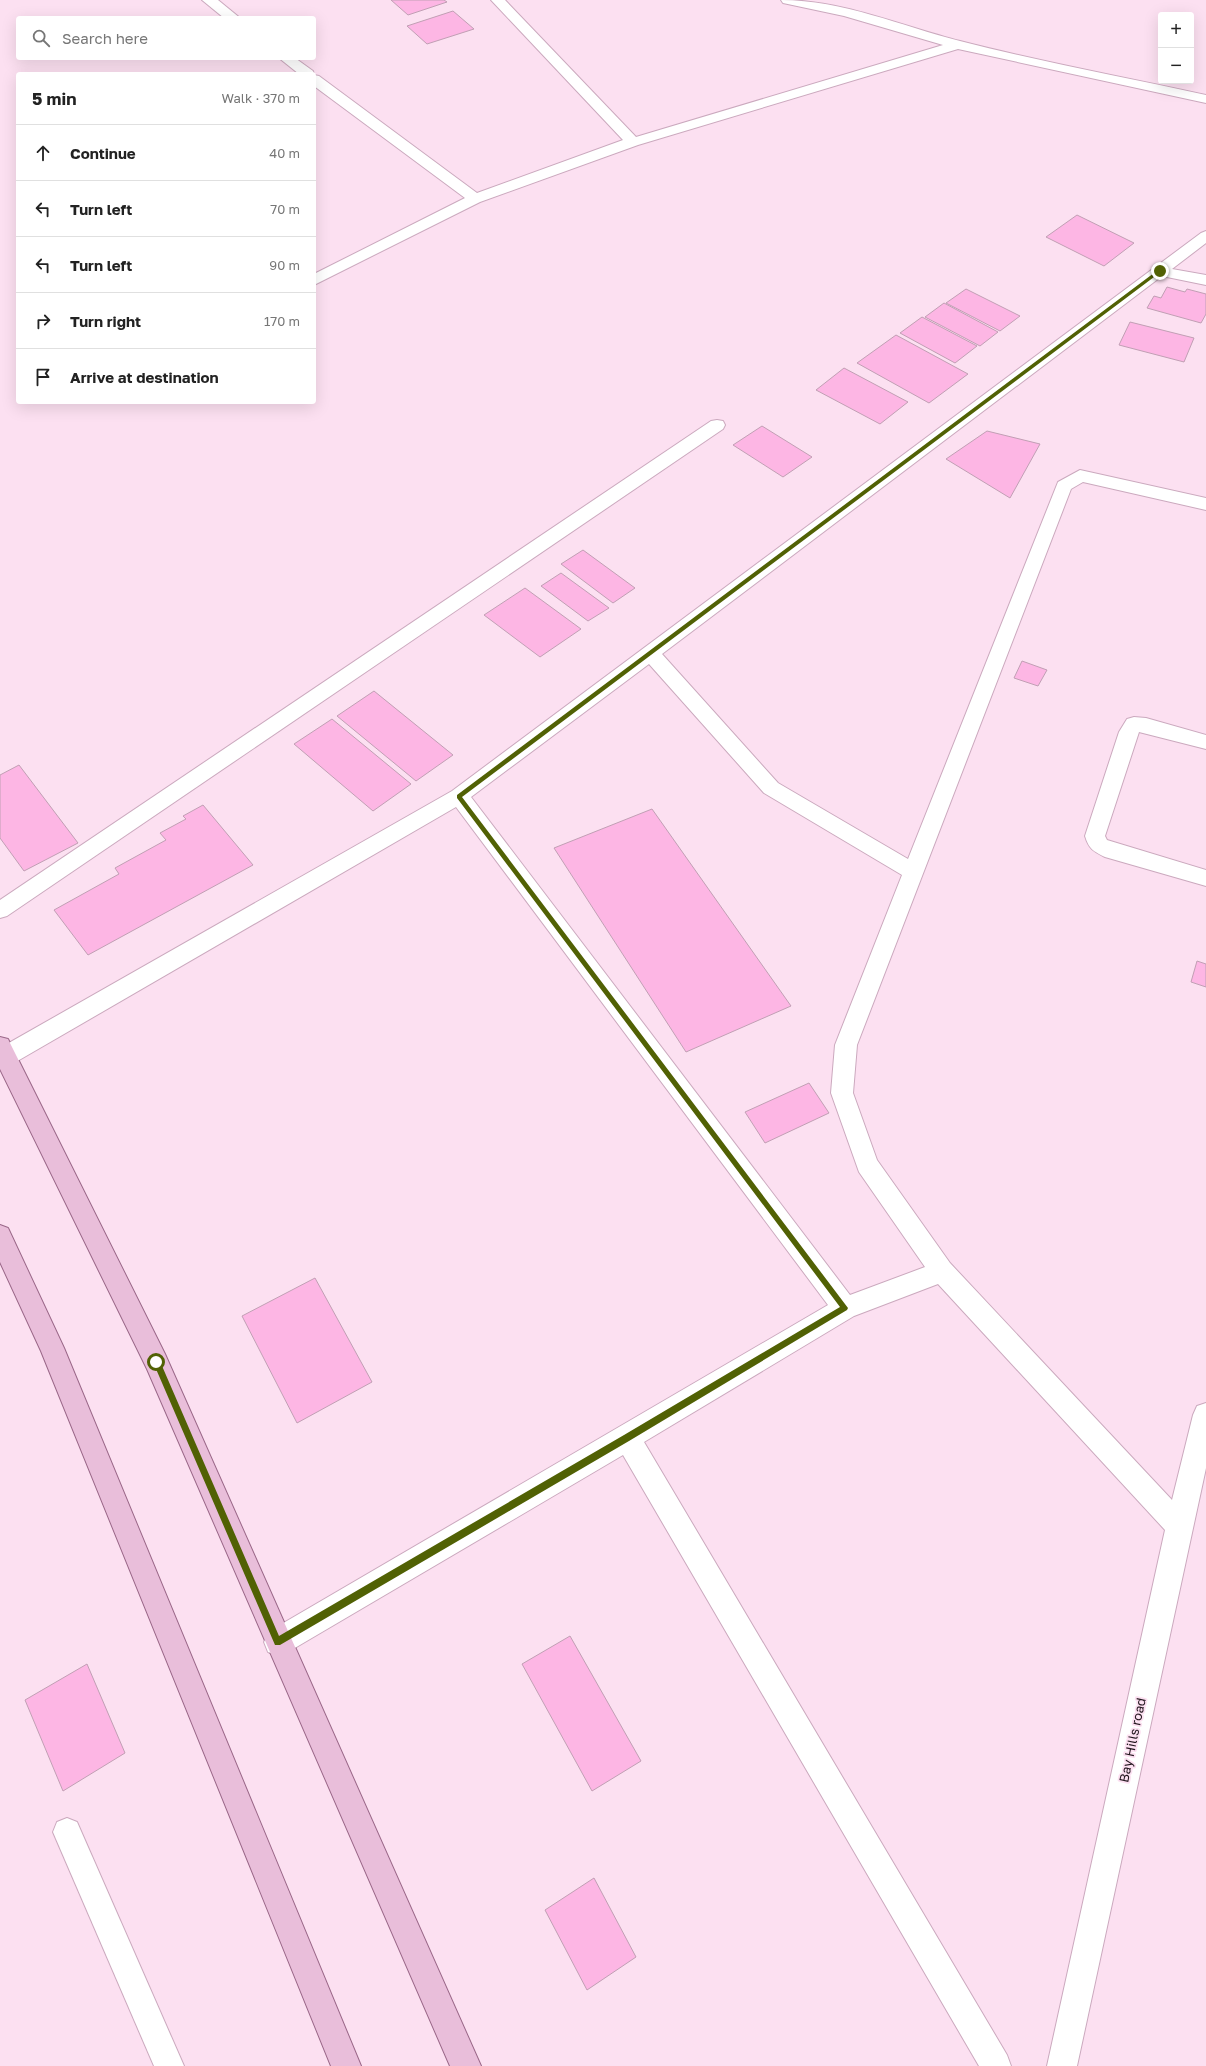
<!DOCTYPE html>
<html lang="en">
<head>
<meta charset="utf-8">
<style>
  :root { --surface:#fff; --page:#f2f2f2; --text:#222; --muted:#767676; --line:#e0e0e0 }
  body { margin:0; font-family:"Golos Text",sans-serif; background:var(--page); color:var(--text) }
  .controls { position:absolute; right:12px; top:12px; display:grid; overflow:hidden; border-radius:4px; box-shadow:0 4px 16px #0002 }
  .controls button { width:36px; height:36px; display:grid; place-items:center; padding:0; border:0; border-bottom:1px solid var(--line); background:var(--surface); color:var(--text); font:20px sans-serif }
  .stop { position:absolute; width:12px; height:12px; margin:-9px; border:3px solid #516104; border-radius:50%; background:#fff }
  .stop.end { background:#516104; border-color:#fff; box-shadow:0 1px 4px #0008 }
  .list { margin:0; padding:0; list-style:none }
  h2 { display:flex; justify-content:space-between; align-items:center; height:52px; margin:0; padding:0 16px; font-size:17px }
  h2 small { font-size:13px; font-weight:400; color:var(--muted) }
  .list li { display:grid; grid-template-columns:26px 1fr auto; gap:12px; align-items:center; box-sizing:border-box; height:56px; padding:0 16px; border-top:1px solid var(--line) }
  .list b { display:block; font-size:15px; white-space:nowrap }
  .list em { font-size:13px; font-style:normal; color:var(--muted) }
  .icon { flex:none; width:22px; height:22px; fill:none; stroke:currentColor; stroke-width:2; stroke-linecap:round; stroke-linejoin:round }
  .map { position:relative; flex:none; width:1206px; height:2066px; overflow:hidden }
  .search { position:absolute; background:var(--surface); box-shadow:0 4px 16px #0002; left:16px; top:16px; width:300px; height:44px; display:flex; align-items:center; gap:10px; box-sizing:border-box; padding:0 14px; border-radius:4px; color:var(--muted); font-size:15px }
  .panel { position:absolute; background:var(--surface); box-shadow:0 4px 16px #0002; left:16px; top:72px; width:300px; height:332px; border-radius:4px }
  .map>svg:first-child { display:block }
  .building { fill:#fdb6e4; stroke:#c19fb4 }
  .lines { fill:none; stroke-linecap:round; stroke-linejoin:round }
  .service-casing { stroke:#cba9be; stroke-width:2 }
  .minor-casing { stroke:#cba9be; stroke-width:2 }
  .primary-casing { stroke:#9a6788; stroke-width:2 }
  .service { fill:#fff; fill-rule:evenodd }
  .minor { fill:#fff; fill-rule:evenodd }
  .primary { fill:#e9beda; fill-rule:evenodd }
  .route { fill:#516104 }
  .labels { text-anchor:middle; stroke-width:3.5; stroke-linejoin:round; paint-order:stroke }
  .near-street-label { font-size:13px; fill:#23161e; stroke:#fce0f1 }
</style>
</head>
<body>
<div class="map">
<svg width="1206" height="2066" viewBox="0 0 1206 2066">
  <rect width="100%" height="100%" fill="#fce0f1"/>
  <g class="building">
    <polygon points="391,0 444,0 447,2 408,15"/>
    <polygon points="453,11 474,29 427,44 407,26"/>
    <polygon points="1077,215 1134,243 1104,266 1046,237"/>
    <polygon points="1167,287 1185,292 1187,289 1206,294 1206,314 1201,323 1147,308 1154,296 1161,298"/>
    <polygon points="966,289 1020,316 1000,331 946,303"/>
    <polygon points="944,303 998,332 980,346 925,317"/>
    <polygon points="922,317 977,346 955,363 900,333"/>
    <polygon points="1130,322 1194,338 1184,362 1119,345"/>
    <polygon points="896,335 968,374 929,403 857,363"/>
    <polygon points="844,368 908,402 880,424 816,390"/>
    <polygon points="762,426 812,457 783,477 733,445"/>
    <polygon points="987,431 1040,444 1010,498 946,459"/>
    <polygon points="583,550 635,588 613,603 561,564"/>
    <polygon points="561,573 609,608 588,621 541,586"/>
    <polygon points="525,588 581,629 540,657 484,615"/>
    <polygon points="1022,661 1047,670 1038,686 1014,678"/>
    <polygon points="374,691 453,755 416,781 337,716"/>
    <polygon points="332,719 411,784 373,811 294,744"/>
    <polygon points="19,765 78,843 24,871 0,838 0,775"/>
    <polygon points="203,805 253,865 88,955 54,910 119,874 115,868 166,840 160,833 186,819 183,816"/>
    <polygon points="652,809 791,1006 686,1052 554,848"/>
    <polygon points="1197,961 1206,964 1206,987 1191,982"/>
    <polygon points="809,1083 829,1113 765,1143 745,1112"/>
    <polygon points="315,1278 372,1382 297,1423 242,1316"/>
    <polygon points="570,1636 641,1761 592,1791 522,1664"/>
    <polygon points="87,1664 125,1753 63,1791 25,1700"/>
    <polygon points="594,1878 636,1957 587,1990 545,1910"/>
  </g>
  <g class="lines">
    <defs>
      <g id="service">
        <polygon points="717,420 723,421 725,425 723,429 7,916 0,918 0,900 711,421"/>
        <polygon points="67,1818 77,1822 184,2066 154,2066 53,1832 57,1822"/>
      </g>
      <g id="minor">
        <polygon points="202,0 218,0 240,18 224,18"/>
        <path d="M 491,0 L 505,0 L 636,137 L 943,45 L 844,16 L 783,3 L 781,0 C 843,0 901,26 960,41 C 1041,62 1124,77 1206,95 L 1206,103 L 958,49 L 638,145 L 480,202 L 314,285 L 314,274 L 465,198 L 314,86 L 314,74 L 299,74 L 279,58 L 295,58 L 313,71 L 314,75 L 319,76 L 477,193 L 623,140 Z"/>
        <path d="M 1206,231 L 1206,243 L 1172,269 L 1206,275 L 1206,285 L 1162,276 L 662,654 L 778,783 L 908,859 L 1058,482 L 1080,470 L 1206,498 L 1206,510 L 1083,482 L 1071,489 L 857,1045 L 853,1093 L 877,1160 L 950,1263 L 1172,1500 L 1193,1415 L 1197,1406 L 1206,1403 L 1206,1468 L 1077,2066 L 1047,2066 L 1165,1530 L 938,1284 L 854,1316 L 644,1442 L 1007,2055 L 1011,2066 L 979,2066 L 623,1455 L 288,1652 L 278,1656 L 268,1652 L 264,1642 L 268,1632 L 828,1305 L 456,807 L 14,1063 L 6,1065 L 0,1063 L 0,1048 L 452,791 L 1201,233 ZM 649,664 L 764,793 L 902,875 L 835,1045 L 831,1093 L 859,1172 L 925,1267 L 850,1295 L 471,797 Z"/>
        <path d="M 1134,717 L 1146,718 L 1206,735 L 1206,749 L 1139,732 L 1105,836 L 1107,840 L 1206,870 L 1206,886 L 1105,857 C 1093,851 1089,849 1085,836 L 1119,732 L 1127,719 Z"/>
      </g>
      <g id="primary">
        <polygon points="0,1037 8,1039 165,1354 481,2066 450,2066 147,1369 0,1069"/>
        <polygon points="0,1225 8,1228 64,1348 361,2066 331,2066 41,1351 0,1262"/>
      </g>
    </defs>
    <use href="#service" class="service-casing"/>
    <use href="#minor" class="minor-casing"/>
    <use href="#primary" class="primary-casing"/>
    <use href="#service" class="service"/>
    <use href="#minor" class="minor"/>
    <use href="#primary" class="primary"/>
  </g>
  <polygon class="route" points="1158,270 1162,271 462,797 848,1308 847,1310 629,1441 280,1645 275,1645 153,1362 154,1359 159,1359 279,1636 624,1435 840,1307 457,798 457,795"/>
  <g class="labels">
    <g class="near-street-label">
      <text transform="translate(1132 1740) rotate(-78)" y="5">Bay Hills road</text>
    </g>
  </g>
</svg>
<div class="controls">
<button>+</button>
<button>−</button>
</div>
<div class="stop" style="left:156px;top:1362px"></div>
<div class="stop end" style="left:1160px;top:271px"></div>
<div class="search"><svg class="icon" aria-label="search" viewBox="0 0 24 24"><circle cx="10" cy="10" r="6"/><path d="M15 15l6 6"/></svg>Search here</div>
<section class="panel">
<h2>5 min<small>Walk · 370 m</small></h2>
<ul class="list">
<li><svg class="icon" aria-label="ahead" viewBox="0 0 24 24"><path d="M12 20V5M6 11l6-6 6 6"/></svg><div><b>Continue</b></div><em>40 m</em></li>
<li><svg class="icon" aria-label="left" viewBox="0 0 24 24"><path d="M17 20v-9H6M10 6l-5 5 5 5"/></svg><div><b>Turn left</b></div><em>70 m</em></li>
<li><svg class="icon" aria-label="left" viewBox="0 0 24 24"><path d="M17 20v-9H6M10 6l-5 5 5 5"/></svg><div><b>Turn left</b></div><em>90 m</em></li>
<li><svg class="icon" aria-label="right" viewBox="0 0 24 24"><path d="M7 20v-9h11M14 6l5 5-5 5"/></svg><div><b>Turn right</b></div><em>170 m</em></li>
<li><svg class="icon" aria-label="arrive" viewBox="0 0 24 24"><path d="M6 21V4h12l-3 4 3 4H6"/></svg><div><b>Arrive at destination</b></div></li>
</ul>
</section>
</div>
</body>
</html>
